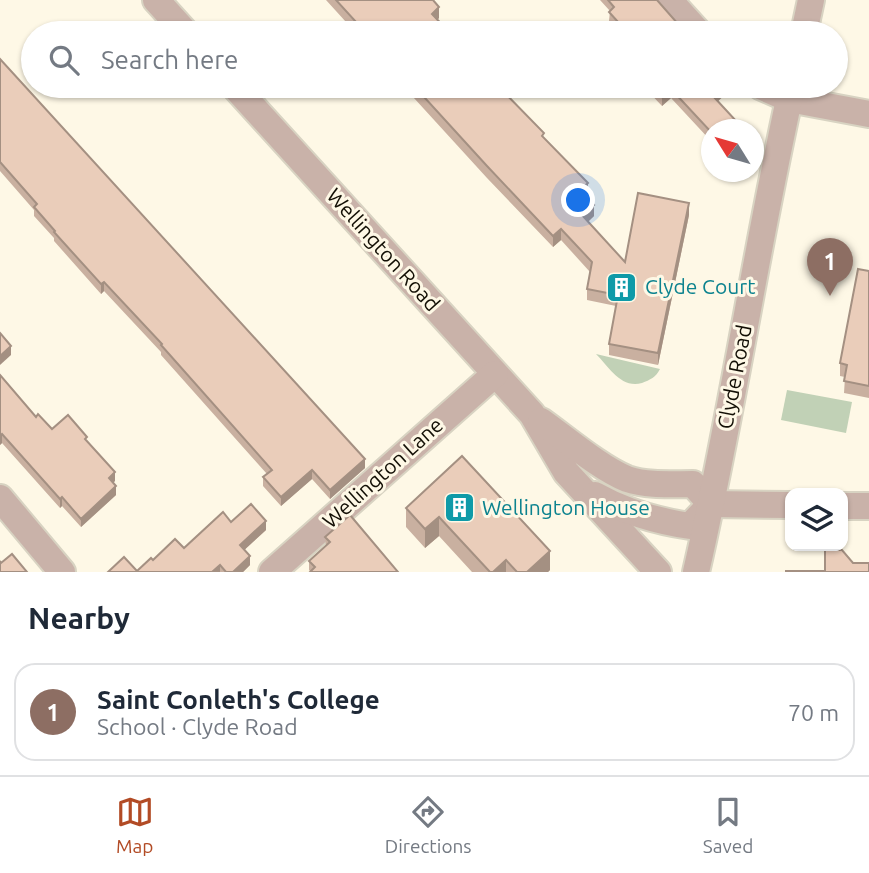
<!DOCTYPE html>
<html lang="en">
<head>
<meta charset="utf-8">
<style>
  :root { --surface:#fff; --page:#f2f2f3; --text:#1f2937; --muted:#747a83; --line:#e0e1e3; --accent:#b24b25 }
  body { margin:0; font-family:Ubuntu,sans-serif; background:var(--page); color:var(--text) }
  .controls { position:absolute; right:21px; bottom:21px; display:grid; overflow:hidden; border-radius:14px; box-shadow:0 2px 5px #0004 }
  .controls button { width:63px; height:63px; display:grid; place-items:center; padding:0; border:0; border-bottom:2px solid var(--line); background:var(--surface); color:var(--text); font:35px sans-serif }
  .compass { position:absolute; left:701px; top:119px; width:63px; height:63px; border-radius:50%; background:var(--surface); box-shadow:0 2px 5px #0004; rotate:307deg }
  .you { position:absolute; left:579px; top:201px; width:24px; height:24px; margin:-18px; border:5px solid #fff; border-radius:50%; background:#1a73e8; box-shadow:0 0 0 10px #1a73e833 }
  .badge { display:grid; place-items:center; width:46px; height:46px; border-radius:50%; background:var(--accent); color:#fff; font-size:23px; font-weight:700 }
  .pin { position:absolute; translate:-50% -58px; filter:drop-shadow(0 2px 4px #0008) }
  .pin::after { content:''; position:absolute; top:37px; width:24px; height:21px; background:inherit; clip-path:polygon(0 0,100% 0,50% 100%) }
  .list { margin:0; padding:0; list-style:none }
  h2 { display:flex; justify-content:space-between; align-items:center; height:91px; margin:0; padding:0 28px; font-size:30px }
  h2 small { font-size:23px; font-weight:400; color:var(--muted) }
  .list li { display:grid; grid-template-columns:46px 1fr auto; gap:21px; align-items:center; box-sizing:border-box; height:98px; margin:0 14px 14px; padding:0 14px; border:2px solid var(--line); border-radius:21px }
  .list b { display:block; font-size:26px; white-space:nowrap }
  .list p { margin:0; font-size:23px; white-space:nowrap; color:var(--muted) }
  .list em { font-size:23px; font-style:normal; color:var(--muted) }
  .icon { flex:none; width:38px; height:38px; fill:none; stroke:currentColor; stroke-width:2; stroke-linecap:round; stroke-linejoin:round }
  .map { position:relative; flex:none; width:869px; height:572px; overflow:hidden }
  .search { position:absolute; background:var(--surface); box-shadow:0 2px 5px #0004; left:21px; right:21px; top:21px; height:77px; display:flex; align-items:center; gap:18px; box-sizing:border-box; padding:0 24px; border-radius:38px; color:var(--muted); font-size:26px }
  .sheet { height:203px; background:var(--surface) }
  nav { display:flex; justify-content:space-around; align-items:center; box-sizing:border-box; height:98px; border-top:2px solid var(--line); background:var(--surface); font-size:19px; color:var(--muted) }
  nav a { display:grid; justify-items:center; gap:4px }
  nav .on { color:var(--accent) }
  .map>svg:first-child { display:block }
  .green { fill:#c1d1b6 }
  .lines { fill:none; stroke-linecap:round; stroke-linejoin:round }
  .minor-casing { stroke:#d8d3c2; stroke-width:30 }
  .minor { stroke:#c9b2a9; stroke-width:26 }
  .wall { fill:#c9b0a0 }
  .shaded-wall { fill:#a49082 }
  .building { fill:#eacdba; stroke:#a49082; stroke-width:2 }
  .labels { text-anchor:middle; stroke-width:6; stroke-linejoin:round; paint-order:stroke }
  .street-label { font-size:21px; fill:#130f05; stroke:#fef8e6 }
  .culture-label { font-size:21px; fill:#0d838f; stroke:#fef8e6; text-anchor:start }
</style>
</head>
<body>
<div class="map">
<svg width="869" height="572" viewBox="0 0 869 572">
  <rect width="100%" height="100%" fill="#fef8e6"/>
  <g class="green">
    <path d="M 596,354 L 660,369 C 656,377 650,380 642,383 C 621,389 609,367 596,354 Z"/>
    <polygon points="787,390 852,402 846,433 781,420"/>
  </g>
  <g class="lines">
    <defs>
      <g id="minor">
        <polyline points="156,0 186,33"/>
        <polyline points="669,0 699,33"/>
        <polyline points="804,33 811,0"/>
        <polyline points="234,86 532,414 566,472 658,572"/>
        <polyline points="760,86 789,99 869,114"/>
        <path d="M 541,421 C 565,438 600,468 627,479 C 648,486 671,484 693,484 L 711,504"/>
        <path d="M 595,495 C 625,512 656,521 690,526 L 711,504"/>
        <polyline points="0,498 62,572"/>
        <polyline points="711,504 790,505"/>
        <polyline points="843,506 869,506"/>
        <polyline points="272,572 495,374"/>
        <path d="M 696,572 C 733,411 756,247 792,86"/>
      </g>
    </defs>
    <use href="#minor" class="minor-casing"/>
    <use href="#minor" class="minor"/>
  </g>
  <g class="wall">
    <polygon points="326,0 433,0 439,18 437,20 450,33 356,33"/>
    <polygon points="600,0 657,0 686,33 620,33 609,21 610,11"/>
    <polygon points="0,59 365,468 330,499 312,479 281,506 263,486 263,477 267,474 161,355 161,352 104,291 101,294 54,241 54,238 34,216 34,210 0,171"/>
    <polygon points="403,86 498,86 544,138 588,195 586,197 594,216 588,222 625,262 689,215 658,365 609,355 609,344 616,306 587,300 587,289 590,272 561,240 553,247 487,178"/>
    <polygon points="643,86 732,86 732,88 717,101 738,130 711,130 711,141 671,98 662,106"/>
    <polygon points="869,271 869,398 844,393 845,377 840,376 840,363"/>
    <polygon points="0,375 36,417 52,429 87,441 115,481 113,482 116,495 81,527 62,506 60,508 2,443 0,445"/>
    <polygon points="462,456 550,570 548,572 472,572 439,536 425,548 406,527 406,508"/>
    <polygon points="231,522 266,530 244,550 250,565 243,572 108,572 137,571 153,560 184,548"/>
    <polygon points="325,537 398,572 310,571 309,570 309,561 326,546"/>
  </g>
  <g class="shaded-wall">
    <polygon points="439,7 439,18 432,25 432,14"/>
    <polygon points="725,86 732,86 732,88 713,106 713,96"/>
    <polygon points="671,89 671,98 662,106 662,97"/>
    <polygon points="588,183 588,195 580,202 580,190"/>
    <polygon points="689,203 689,215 658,365 658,353"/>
    <polygon points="594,205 594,216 582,227 582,215"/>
    <polygon points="561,229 561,240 553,247 553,236"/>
    <polygon points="104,282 104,291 101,294 101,284"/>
    <polygon points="11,346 11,355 0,365 0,356"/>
    <polygon points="2,434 2,443 0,445 0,436"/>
    <polygon points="365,459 365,468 330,499 330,490"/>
    <polygon points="312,470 312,479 281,506 281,497"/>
    <polygon points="115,472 115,481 109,487 109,478"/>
    <polygon points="116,486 116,495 81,527 81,519"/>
    <polygon points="62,497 62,506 60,508 60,499"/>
    <polygon points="439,517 439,536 425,548 425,529"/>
    <polygon points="266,521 266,530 240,554 240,545"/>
    <polygon points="550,551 550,570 548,572 527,572"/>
    <polygon points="250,556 250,565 243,572 233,572"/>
    <polygon points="506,560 506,572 493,572"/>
    <polygon points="220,565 220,572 212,572"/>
  </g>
  <g class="building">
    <polygon points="336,0 433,0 439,7 432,14 450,33 366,33"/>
    <polygon points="608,0 657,0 686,33 628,33 609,12 614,7"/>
    <polygon points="0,59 365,459 330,490 312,470 281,497 263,477 272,470 161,345 162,344 104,282 101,284 54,232 55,231 34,207 37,204 0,162"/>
    <polygon points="414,86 498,86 544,133 542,136 588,183 580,190 594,205 582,215 625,262 638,193 689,203 658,353 609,344 618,295 587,289 592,262 561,229 553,236 487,166"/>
    <polygon points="652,86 725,86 713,96 738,123 732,130 711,130 711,132 671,89 662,97"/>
    <polygon points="858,269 869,271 869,386 844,381 847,365 840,363"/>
    <polygon points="0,333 11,346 0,356"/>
    <polygon points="0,375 36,417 38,414 52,429 68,415 87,437 85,439 115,472 109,478 116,486 81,519 62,497 60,499 2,434 0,436"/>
    <polygon points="462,456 550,551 527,572 517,572 506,560 493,572 490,572 439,517 425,529 406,508"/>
    <polygon points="251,504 266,521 240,545 250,556 233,572 226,572 220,565 212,572 108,572 124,557 137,571 151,558 153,560 175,539 184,548 223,512 231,522"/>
    <polygon points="350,515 398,572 310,572 315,567 309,561 330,542 325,537"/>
    <polygon points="825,550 842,550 853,563 869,563 869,572 786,572 786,571 825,571"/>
    <polygon points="12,554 27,572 0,572 0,561 1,563"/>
  </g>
  <defs>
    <symbol id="building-square" viewBox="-11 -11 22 22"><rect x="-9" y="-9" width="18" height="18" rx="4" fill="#0f9aa8" stroke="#fef8e6"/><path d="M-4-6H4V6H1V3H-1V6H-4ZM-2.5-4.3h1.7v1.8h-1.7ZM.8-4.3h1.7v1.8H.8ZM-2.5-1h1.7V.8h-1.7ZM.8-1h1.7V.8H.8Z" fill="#fff"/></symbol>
  </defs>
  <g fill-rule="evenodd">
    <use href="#building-square" x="604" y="270" width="35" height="35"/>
    <use href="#building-square" x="442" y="490" width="35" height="35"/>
  </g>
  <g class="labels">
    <g class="street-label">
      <text transform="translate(383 250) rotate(48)" y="7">Wellington Road</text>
      <text transform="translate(735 377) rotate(-79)" y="7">Clyde Road</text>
      <text transform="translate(383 473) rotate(-42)" y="7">Wellington Lane</text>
    </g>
    <g class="culture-label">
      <text x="645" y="294">Clyde Court</text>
      <text x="482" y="515">Wellington House</text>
    </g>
  </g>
</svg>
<div class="controls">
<button><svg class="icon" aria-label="layers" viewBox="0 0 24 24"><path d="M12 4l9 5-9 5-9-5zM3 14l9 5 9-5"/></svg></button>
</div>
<svg class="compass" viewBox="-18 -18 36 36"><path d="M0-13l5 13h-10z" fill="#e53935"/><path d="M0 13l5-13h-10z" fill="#747a83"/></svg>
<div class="you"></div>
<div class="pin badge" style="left:830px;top:296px;background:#8d6e63">1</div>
<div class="search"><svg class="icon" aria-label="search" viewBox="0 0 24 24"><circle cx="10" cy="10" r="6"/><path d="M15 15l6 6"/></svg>Search here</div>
</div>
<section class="sheet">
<h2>Nearby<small></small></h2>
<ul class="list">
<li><span class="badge" style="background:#8d6e63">1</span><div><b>Saint Conleth's College</b><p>School · Clyde Road</p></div><em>70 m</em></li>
</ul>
</section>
<nav>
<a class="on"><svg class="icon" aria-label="map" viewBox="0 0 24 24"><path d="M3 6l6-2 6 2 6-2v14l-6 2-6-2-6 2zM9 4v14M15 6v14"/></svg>Map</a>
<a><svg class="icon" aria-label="directions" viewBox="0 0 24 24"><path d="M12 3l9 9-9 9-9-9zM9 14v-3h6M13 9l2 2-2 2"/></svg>Directions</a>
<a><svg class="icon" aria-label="saved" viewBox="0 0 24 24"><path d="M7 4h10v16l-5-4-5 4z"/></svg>Saved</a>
</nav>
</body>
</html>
